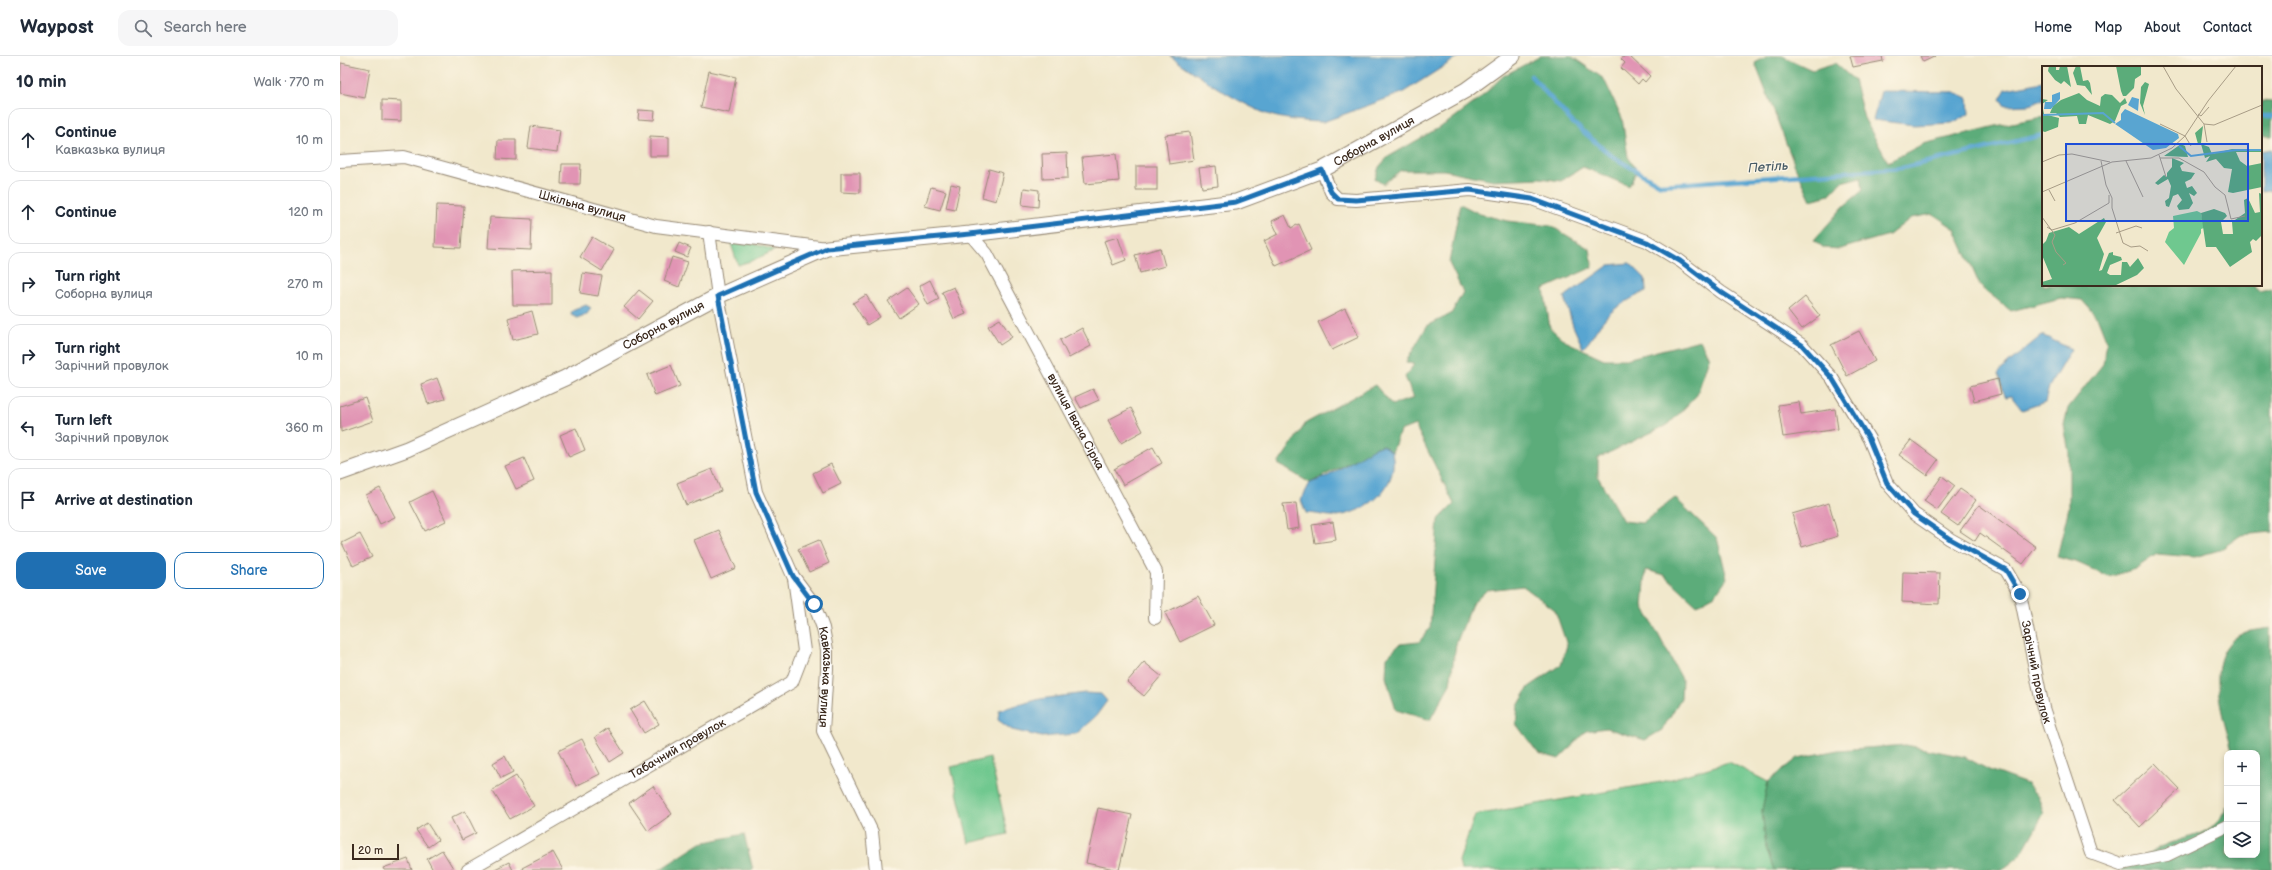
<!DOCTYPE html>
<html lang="en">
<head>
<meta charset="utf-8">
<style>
  :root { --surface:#fff; --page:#f6f6f7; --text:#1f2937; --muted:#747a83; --line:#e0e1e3; --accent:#1f6fb2 }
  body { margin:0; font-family:"Balsamiq Sans",sans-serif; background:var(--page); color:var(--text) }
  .controls { position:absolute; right:12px; bottom:12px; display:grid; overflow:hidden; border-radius:8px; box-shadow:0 2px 6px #0003 }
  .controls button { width:36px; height:36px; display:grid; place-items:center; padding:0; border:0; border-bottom:1px solid var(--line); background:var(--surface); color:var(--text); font:20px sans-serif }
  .scale { position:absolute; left:12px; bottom:10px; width:47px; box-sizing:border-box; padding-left:4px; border:2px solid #3b2a1e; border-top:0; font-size:11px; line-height:14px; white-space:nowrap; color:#3b2a1e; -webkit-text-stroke:3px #fcf5e5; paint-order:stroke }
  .stop { position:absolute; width:12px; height:12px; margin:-9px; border:3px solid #1f6fb2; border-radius:50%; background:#fff }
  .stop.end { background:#1f6fb2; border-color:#fff; box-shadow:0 1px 4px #0008 }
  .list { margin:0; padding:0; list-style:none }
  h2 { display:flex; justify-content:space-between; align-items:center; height:52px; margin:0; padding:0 16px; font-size:17px }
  h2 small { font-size:13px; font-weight:400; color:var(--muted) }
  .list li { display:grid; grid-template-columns:26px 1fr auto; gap:12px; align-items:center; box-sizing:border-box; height:64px; margin:0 8px 8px; padding:0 8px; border:1px solid var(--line); border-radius:12px }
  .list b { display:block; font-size:15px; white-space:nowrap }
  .list p { margin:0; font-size:13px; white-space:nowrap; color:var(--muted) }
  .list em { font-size:13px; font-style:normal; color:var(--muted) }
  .actions { display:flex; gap:8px; padding:12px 16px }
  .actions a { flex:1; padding:9px 0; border:1px solid var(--accent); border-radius:12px; text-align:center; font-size:14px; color:var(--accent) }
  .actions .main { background:var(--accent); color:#fff }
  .icon { flex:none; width:22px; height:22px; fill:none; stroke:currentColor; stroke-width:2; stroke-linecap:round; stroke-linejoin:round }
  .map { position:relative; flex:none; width:1932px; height:814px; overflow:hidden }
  header { display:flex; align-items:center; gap:24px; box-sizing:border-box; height:56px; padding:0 20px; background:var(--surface); border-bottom:1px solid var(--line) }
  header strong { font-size:19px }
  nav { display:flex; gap:22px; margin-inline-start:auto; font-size:14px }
  .search { width:280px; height:36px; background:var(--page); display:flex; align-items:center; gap:10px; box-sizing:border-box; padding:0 14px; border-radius:12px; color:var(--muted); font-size:15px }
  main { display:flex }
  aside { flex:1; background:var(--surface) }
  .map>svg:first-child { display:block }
  .green { fill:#6fc88f; stroke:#557956 }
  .forest { fill:#5bac7a; stroke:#4b6b4c }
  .water { fill:#59a5d1; stroke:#4a6878 }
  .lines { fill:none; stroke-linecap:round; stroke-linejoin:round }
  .stream { stroke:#59a5d1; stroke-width:4.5 }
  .building { fill:#e194b4 }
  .minor-casing { stroke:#968975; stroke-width:14 }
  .tertiary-casing { stroke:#968975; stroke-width:17 }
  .minor { stroke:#fff; stroke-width:12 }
  .tertiary { stroke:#fff; stroke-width:15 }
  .route { stroke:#1f6fb2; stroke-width:5 }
  .labels { text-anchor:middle; stroke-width:3; stroke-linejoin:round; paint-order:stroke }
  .street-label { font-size:12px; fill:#3b2a1e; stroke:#fcf5e5 }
  .water-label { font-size:13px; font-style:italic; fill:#475b66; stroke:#fcf5e5 }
  .inset-river { fill:none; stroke:#59a5d1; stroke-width:2 }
  .inset-road { fill:none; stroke:#a89c86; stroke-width:1 }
  .view { fill:#1d4ed8; fill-opacity:0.15; stroke:#1d4ed8; stroke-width:2 }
  .inset-edge { fill:none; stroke:#3b2a1e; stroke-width:2 }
</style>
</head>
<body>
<header>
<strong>Waypost</strong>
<div class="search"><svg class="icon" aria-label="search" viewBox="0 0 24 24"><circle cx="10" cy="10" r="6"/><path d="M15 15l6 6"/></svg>Search here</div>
<nav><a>Home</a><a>Map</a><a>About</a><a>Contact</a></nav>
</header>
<main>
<aside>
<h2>10 min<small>Walk · 770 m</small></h2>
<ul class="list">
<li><svg class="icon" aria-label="ahead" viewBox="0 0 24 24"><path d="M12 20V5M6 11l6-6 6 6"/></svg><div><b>Continue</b><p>Кавказька вулиця</p></div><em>10 m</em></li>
<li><svg class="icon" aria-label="ahead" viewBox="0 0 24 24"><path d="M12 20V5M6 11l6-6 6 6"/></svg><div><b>Continue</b></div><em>120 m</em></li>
<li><svg class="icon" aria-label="right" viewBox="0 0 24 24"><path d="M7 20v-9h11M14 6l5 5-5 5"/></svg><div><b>Turn right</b><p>Соборна вулиця</p></div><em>270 m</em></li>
<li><svg class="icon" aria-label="right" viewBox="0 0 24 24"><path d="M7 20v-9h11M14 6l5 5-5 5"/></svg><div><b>Turn right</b><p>Зарічний провулок</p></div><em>10 m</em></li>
<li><svg class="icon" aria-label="left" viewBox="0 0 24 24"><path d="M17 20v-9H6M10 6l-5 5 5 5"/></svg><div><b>Turn left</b><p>Зарічний провулок</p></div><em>360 m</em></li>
<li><svg class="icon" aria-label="arrive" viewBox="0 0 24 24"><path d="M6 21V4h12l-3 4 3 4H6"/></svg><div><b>Arrive at destination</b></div></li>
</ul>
<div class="actions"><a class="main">Save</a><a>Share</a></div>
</aside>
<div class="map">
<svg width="1932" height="814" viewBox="0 0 1932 814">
  <rect width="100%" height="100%" fill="#fcf5e5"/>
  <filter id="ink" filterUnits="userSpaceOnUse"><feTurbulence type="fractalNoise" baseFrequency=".025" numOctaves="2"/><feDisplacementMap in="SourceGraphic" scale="8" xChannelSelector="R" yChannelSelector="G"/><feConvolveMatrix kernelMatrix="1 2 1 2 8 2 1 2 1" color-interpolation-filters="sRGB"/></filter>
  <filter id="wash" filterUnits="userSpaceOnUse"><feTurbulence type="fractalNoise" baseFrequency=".012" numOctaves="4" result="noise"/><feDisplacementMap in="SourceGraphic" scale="16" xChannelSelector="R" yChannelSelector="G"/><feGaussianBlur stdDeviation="0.9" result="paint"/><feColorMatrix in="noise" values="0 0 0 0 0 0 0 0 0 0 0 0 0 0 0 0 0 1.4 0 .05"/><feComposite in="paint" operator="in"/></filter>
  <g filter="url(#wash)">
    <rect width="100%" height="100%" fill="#f1e8cc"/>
    <g class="green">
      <polygon points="391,188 414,188 435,194 414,204 398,209"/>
      <polygon points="650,702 668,778 629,787 611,711"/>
      <polygon points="1389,706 1428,726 1422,754 1426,792 1434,814 1121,814 1119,805 1135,759 1321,726"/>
    </g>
    <g class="forest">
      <polygon points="1201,0 1231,0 1264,23 1282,62 1288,101 1297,114 1289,130 1243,111 1221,125 1200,122 1153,124 1104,114 1061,114 1043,128 1035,123 1039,111 1048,101 1107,67 1138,44 1163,20"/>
      <polygon points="1428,0 1442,0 1472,14 1495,7 1514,24 1524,62 1548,106 1583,88 1656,70 1703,61 1703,229 1915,229 1919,235 1932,232 1932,476 1901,479 1880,494 1854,501 1817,498 1795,513 1769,521 1736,506 1717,501 1729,451 1729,397 1724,369 1728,352 1763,308 1767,286 1758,263 1742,244 1721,242 1671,255 1640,230 1615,173 1593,158 1571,162 1549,179 1500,193 1484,192 1474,184 1504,150 1523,134 1521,121 1501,126 1489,139 1471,144 1455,110 1415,7"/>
      <polygon points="1921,45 1932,46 1932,80 1921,80"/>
      <polygon points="1120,148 1140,158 1167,165 1211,170 1250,193 1253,211 1204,233 1210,272 1225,285 1264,303 1286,303 1360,284 1369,302 1357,339 1329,368 1258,402 1258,421 1283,465 1302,467 1335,442 1377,482 1387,522 1375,539 1357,549 1325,519 1306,514 1303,550 1342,623 1341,642 1322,674 1305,684 1266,672 1246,675 1219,703 1198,697 1176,668 1178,650 1189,631 1221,609 1227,589 1215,554 1183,530 1147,534 1132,548 1116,588 1110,628 1090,664 1056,654 1046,621 1047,601 1060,588 1079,586 1090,572 1098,464 1114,448 1075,369 1060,375 1052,396 1042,389 970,427 938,408 966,367 1035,329 1052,349 1074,342 1065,321 1075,307 1066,306 1087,270 1111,258 1123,236 1109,207"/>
      <path d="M 1930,572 L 1932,814 L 1780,814 C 1794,808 1806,798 1820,791 C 1846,779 1875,782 1887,750 L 1887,799 L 1917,799 L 1917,697 L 1893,697 C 1883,662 1859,594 1906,576 C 1914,574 1923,573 1930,572 Z"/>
      <polygon points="1566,689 1625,701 1649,714 1687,728 1698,741 1704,757 1680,800 1662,814 1434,814 1426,792 1422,754 1428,726 1458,702 1498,694"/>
      <polygon points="404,778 413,814 319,814 361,787"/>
    </g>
    <g class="water">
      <path d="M 830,0 L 1120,0 L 1062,37 L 983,66 C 966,66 937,63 922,56 C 890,42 859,20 830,0 Z"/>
      <polygon points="1703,26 1703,44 1689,49 1665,50 1660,43 1666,33"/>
      <polygon points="1541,35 1615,36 1628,42 1629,58 1612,67 1574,69 1533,64"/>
      <polygon points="1932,93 1932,134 1921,135 1921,95"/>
      <path d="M 1290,207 L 1305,222 L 1306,235 C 1291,243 1273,251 1263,265 C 1255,274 1252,284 1243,292 L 1233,270 L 1224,241 L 1269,209 Z"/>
      <polygon points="246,249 251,252 247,258 237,262 231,259 232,255"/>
      <path d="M 1702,279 L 1731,293 L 1709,331 L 1705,346 L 1682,354 L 1671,340 L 1666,341 C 1661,334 1663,326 1658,318 L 1667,308 Z"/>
      <path d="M 1042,389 L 1052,396 C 1060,431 1028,456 997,460 C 987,461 976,457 966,457 L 961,444 L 970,427 L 986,421 L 1032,393 Z"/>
      <polygon points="745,637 761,638 767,645 756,660 736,678 702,681 672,674 658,664 659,654 700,643"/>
    </g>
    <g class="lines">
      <g class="stream">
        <polyline points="1191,20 1232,66 1273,101 1321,129 1562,112 1703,79"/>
        <polyline points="1921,60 1932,60"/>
      </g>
    </g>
    <g id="blocks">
      <g class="building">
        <polygon points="1285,0 1289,0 1310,20 1305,26 1302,23 1298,28 1281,12 1285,7 1281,3"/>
        <polygon points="1510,0 1542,0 1543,5 1513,11"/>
        <polygon points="1580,0 1596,0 1583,6"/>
        <polygon points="1,7 30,13 25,42 0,37"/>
        <polygon points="369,15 396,21 389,57 361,51"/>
        <polygon points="42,44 61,45 61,65 42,64"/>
        <polygon points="299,54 315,55 314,64 298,63"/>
        <polygon points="191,70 220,74 217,96 188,92"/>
        <polygon points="850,76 854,104 829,108 825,79"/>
        <polygon points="310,80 329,81 329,100 310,100"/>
        <polygon points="158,84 176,84 176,104 157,103"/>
        <polygon points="727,97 728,122 703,123 702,98"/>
        <polygon points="776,98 779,125 745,128 742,101"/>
        <polygon points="222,108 241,108 240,128 221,128"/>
        <rect x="796" y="110" width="21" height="24"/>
        <polygon points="876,110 878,130 862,132 859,112"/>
        <polygon points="649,113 663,117 656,145 642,141"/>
        <polygon points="501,117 520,117 520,137 501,136"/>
        <polygon points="611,128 620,130 615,154 606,152"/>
        <polygon points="591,131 606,135 600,154 585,150"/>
        <polygon points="684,132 699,134 698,151 682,149"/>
        <polygon points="97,149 124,150 121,192 95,191"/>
        <polygon points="945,159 951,172 959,168 971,194 936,210 924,185 938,178 932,165"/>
        <polygon points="150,161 192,163 191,194 148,192"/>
        <polygon points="252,181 274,194 262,215 240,201"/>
        <polygon points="778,181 786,204 773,209 764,185"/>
        <polygon points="339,187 351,192 347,201 335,196"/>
        <polygon points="820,192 825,210 800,217 795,199"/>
        <polygon points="332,201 348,206 339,231 324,225"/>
        <polygon points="212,214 212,249 173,249 172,215"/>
        <polygon points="243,217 262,220 258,240 240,237"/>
        <polygon points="590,224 599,243 588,249 579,230"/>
        <polygon points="614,231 626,258 614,263 602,236"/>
        <polygon points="567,232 579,248 559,262 548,245"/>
        <polygon points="299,234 313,245 298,263 284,251"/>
        <polygon points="526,239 540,261 527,269 513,247"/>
        <polygon points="1465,241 1480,260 1462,273 1448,255"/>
        <polygon points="1005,252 1019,281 992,294 978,266"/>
        <polygon points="192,255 198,278 173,284 168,262"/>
        <polygon points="660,263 672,281 660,289 648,270"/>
        <polygon points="742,272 751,290 729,302 720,284"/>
        <polygon points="1519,275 1535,305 1507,320 1491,289"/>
        <polygon points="331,309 340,330 315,340 307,319"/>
        <polygon points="97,322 105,343 88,348 81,328"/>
        <polygon points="1658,323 1661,338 1634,345 1630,330"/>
        <polygon points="753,333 759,344 741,352 735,341"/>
        <polygon points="25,342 33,365 1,376 0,350"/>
        <polygon points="1459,346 1461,358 1495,353 1498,373 1443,381 1438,349"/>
        <polygon points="791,352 803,375 781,387 768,364"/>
        <polygon points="236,372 245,394 229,401 220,379"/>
        <polygon points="1571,384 1598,404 1587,419 1559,399"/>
        <polygon points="813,391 822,407 783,429 774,413"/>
        <polygon points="184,402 194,425 176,433 165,410"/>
        <polygon points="491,408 501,428 483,437 473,417"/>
        <polygon points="372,413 381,435 346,449 337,427"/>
        <polygon points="1602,420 1615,430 1597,454 1584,445"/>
        <polygon points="40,432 55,461 40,468 26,439"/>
        <polygon points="1620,433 1636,444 1618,470 1601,458"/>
        <polygon points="92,435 106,465 85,475 70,446"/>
        <polygon points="956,447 959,472 947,474 943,448"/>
        <polygon points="1489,447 1498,480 1462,491 1452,458"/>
        <polygon points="1639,449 1696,491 1683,508 1640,477 1635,485 1620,475"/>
        <polygon points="993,466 996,484 975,487 972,469"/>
        <polygon points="379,474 396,512 371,523 354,484"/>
        <polygon points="20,478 32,501 13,510 2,487"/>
        <polygon points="479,484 489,507 469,516 458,493"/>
        <polygon points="1563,516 1600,517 1599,548 1562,546"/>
        <polygon points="858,540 874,569 840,586 825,557"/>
        <polygon points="804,606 821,620 804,640 787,626"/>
        <polygon points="305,645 319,668 304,677 290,654"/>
        <polygon points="268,672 284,697 270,706 255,681"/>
        <polygon points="242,683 260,718 236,730 218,695"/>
        <polygon points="165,700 173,716 161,722 153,707"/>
        <polygon points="1815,707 1840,733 1800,771 1775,744"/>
        <polygon points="176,720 194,750 170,763 152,734"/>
        <polygon points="313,730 332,758 308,775 289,747"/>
        <polygon points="758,752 792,759 779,814 746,807"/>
        <polygon points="125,755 136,777 122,784 111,762"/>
        <polygon points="87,767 98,784 88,791 76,774"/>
        <polygon points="102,794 113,812 109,814 93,814 87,803"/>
        <polygon points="213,796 223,814 183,814 182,812"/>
        <polygon points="68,803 72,814 44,814 43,812"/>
        <polygon points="169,806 173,814 153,814"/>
      </g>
    </g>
  </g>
  <g filter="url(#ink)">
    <use href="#blocks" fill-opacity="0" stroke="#968975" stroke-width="1"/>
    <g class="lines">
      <defs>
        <g id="minor">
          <path id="s1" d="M 0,105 L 64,101 L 316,170 L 487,192"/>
          <path id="s2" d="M 982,114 L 991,136 L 998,143 L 1016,144 L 1130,134 L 1192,143 L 1307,185 L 1340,205 L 1381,236 L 1462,289 L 1492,322 L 1529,383 L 1547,427 L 1574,458 L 1610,483 L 1666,514 L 1680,538 L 1703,652 L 1751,797 L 1781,808 L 1827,799 L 1887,770"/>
          <path id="s3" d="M 369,176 L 378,240 L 416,436 L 453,520 L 474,548 L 483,572 L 487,594 L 487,613 L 483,675 L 532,776 L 536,814"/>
          <path id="s4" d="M 630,178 L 647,198 L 816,516 L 815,562"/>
          <path id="s5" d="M 128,814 L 452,626 L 464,595 L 454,522"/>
        </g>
        <g id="tertiary">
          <path id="s6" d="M 0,417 L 67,393 L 225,322 L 378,240 L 487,192 L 630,178 L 896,146 L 982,114 L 1126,34 L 1173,0"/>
        </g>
      </defs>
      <use href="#minor" class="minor-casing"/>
      <use href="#tertiary" class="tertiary-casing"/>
      <use href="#minor" class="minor"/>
      <use href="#tertiary" class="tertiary"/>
    </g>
  </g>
  <g class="lines" filter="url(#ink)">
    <polyline class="route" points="474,548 453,520 416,436 378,240 487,192 630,178 896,146 982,114 991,136 998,143 1016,144 1130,134 1192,143 1307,186 1340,205 1381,236 1462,289 1492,322 1529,383 1547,427 1574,458 1610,483 1666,514 1680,538"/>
  </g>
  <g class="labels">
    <g class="street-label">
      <text dy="4" stroke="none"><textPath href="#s6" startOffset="1100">Соборна вулиця</textPath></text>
      <text dy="4" stroke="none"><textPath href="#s1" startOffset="249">Шкільна вулиця</textPath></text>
      <text dy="4" stroke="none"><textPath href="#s6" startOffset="356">Соборна вулиця</textPath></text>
      <text dy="4" stroke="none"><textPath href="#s4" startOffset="216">вулиця Івана Сірка</textPath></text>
      <text dy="4" stroke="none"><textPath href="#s2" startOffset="958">Зарічний провулок</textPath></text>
      <text dy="4" stroke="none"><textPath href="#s3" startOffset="466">Кавказька вулиця</textPath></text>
      <text dy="4" stroke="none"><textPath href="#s5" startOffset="242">Табачний провулок</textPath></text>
    </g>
    <g class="water-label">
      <text transform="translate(1428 110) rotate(-4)" y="5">Петіль</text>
    </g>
  </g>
  <g transform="translate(1702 10)">
    <rect width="220" height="220" fill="#f1e8cc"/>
    <path d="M 155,145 L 159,147 L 162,162 L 159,163 L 159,167 L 142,199 L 123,176 L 127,166 L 132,162 L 131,150 Z" fill="#6fc88f"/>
    <path d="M 7,0 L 14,0 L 14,4 L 17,4 L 18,0 L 25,0 L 29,21 L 22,15 L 19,18 L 13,14 L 6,5 ZM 34,0 L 38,0 L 41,15 L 46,14 L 48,17 L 50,29 L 43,20 L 35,19 L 31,7 ZM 74,0 L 99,0 L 99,9 L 93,13 L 92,22 L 84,30 L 81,30 L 79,25 ZM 103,16 L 107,18 L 101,40 L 103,49 L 98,37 L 99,21 ZM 37,27 L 45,34 L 58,40 L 59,31 L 63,28 L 70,29 L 78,37 L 83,32 L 85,37 L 79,40 L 73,55 L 68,58 L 46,49 L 44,58 L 37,58 L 35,50 L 18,51 L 14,47 L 8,47 L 11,40 L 19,34 ZM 0,33 L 6,34 L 0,38 L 2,48 L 17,52 L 16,61 L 3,66 L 0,65 ZM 161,60 L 159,77 L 156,78 L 153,67 ZM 139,78 L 143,80 L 146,91 L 122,90 ZM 159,78 L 167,81 L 170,88 L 190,83 L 220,83 L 220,86 L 194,86 L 198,95 L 205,100 L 220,97 L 220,121 L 191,127 L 186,126 L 190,103 L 182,102 L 174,93 L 164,96 L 168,90 L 163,92 ZM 130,92 L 142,97 L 138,100 L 140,105 L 153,107 L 149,113 L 143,116 L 145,122 L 150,120 L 155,127 L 152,130 L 147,127 L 151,137 L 147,143 L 137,144 L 135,140 L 140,134 L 136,128 L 131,130 L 127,141 L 124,140 L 123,135 L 127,132 L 129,120 L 126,113 L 116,119 L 113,117 L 122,109 L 125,111 L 125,107 L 130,101 ZM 217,127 L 220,128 L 220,169 L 214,175 L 211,173 L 208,176 L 210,186 L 188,201 L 174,181 L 164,181 L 159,147 L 172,143 L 183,147 L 185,150 L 179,156 L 181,168 L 191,168 L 190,156 L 203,147 L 202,134 L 206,132 L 213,147 L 218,146 ZM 62,152 L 64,156 L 55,172 L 62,188 L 57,205 L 60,204 L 67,187 L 71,186 L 71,189 L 79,191 L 80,194 L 68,199 L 65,207 L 68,209 L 79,209 L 80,196 L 85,196 L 88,201 L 96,192 L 102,202 L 95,209 L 72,220 L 0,220 L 0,216 L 10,213 L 0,189 L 0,179 L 4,175 L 7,167 L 27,161 L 37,168 Z" fill="#5bac7a"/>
    <path d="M 18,26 L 18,33 L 9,43 L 2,43 L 3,36 L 10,36 L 10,29 ZM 90,31 L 97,33 L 96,45 L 86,39 ZM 83,43 L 136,68 L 137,72 L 124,82 L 111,84 L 73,58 L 79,54 L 79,48 Z" fill="#59a5d1"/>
    <path class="inset-river" d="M 0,49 L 61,47 L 73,57M 137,80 L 149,90 L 194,84 L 220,84"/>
    <path class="inset-road" d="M 121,0 L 134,23 L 162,58 L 172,59 L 220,39M 156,48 L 159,50 L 167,41M 118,58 L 143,70 L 149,80M 162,58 L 165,76M 117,89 L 118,92 L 137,92 L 162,106 L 173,121 L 183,129 L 189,153 L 203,150M 118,92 L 124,111M 59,95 L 64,119 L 70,132 L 70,142 L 81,177 L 89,181 L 98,180 L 106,185M 84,95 L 101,131M 0,96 L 17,89 L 30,88 L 68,96M 7,124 L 13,135M 0,126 L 70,96 L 109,92 L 130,82 L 143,70 L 166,35 L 194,0M 0,151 L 13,169 L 10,176 L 14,186 L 24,197 L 21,199M 5,161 L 10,164 L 33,157 L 67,137 L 67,129M 74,167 L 94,160 L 100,162"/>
    <path class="view" d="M 24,78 L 206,78 L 206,155 L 24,155 Z"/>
    <rect width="220" height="220" class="inset-edge"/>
  </g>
</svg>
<div class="controls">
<button>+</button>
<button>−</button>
<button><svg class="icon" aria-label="layers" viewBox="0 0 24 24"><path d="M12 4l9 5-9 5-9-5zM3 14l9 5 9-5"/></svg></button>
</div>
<div class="scale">20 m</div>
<div class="stop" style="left:474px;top:548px"></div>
<div class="stop end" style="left:1680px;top:538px"></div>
</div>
</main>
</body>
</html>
